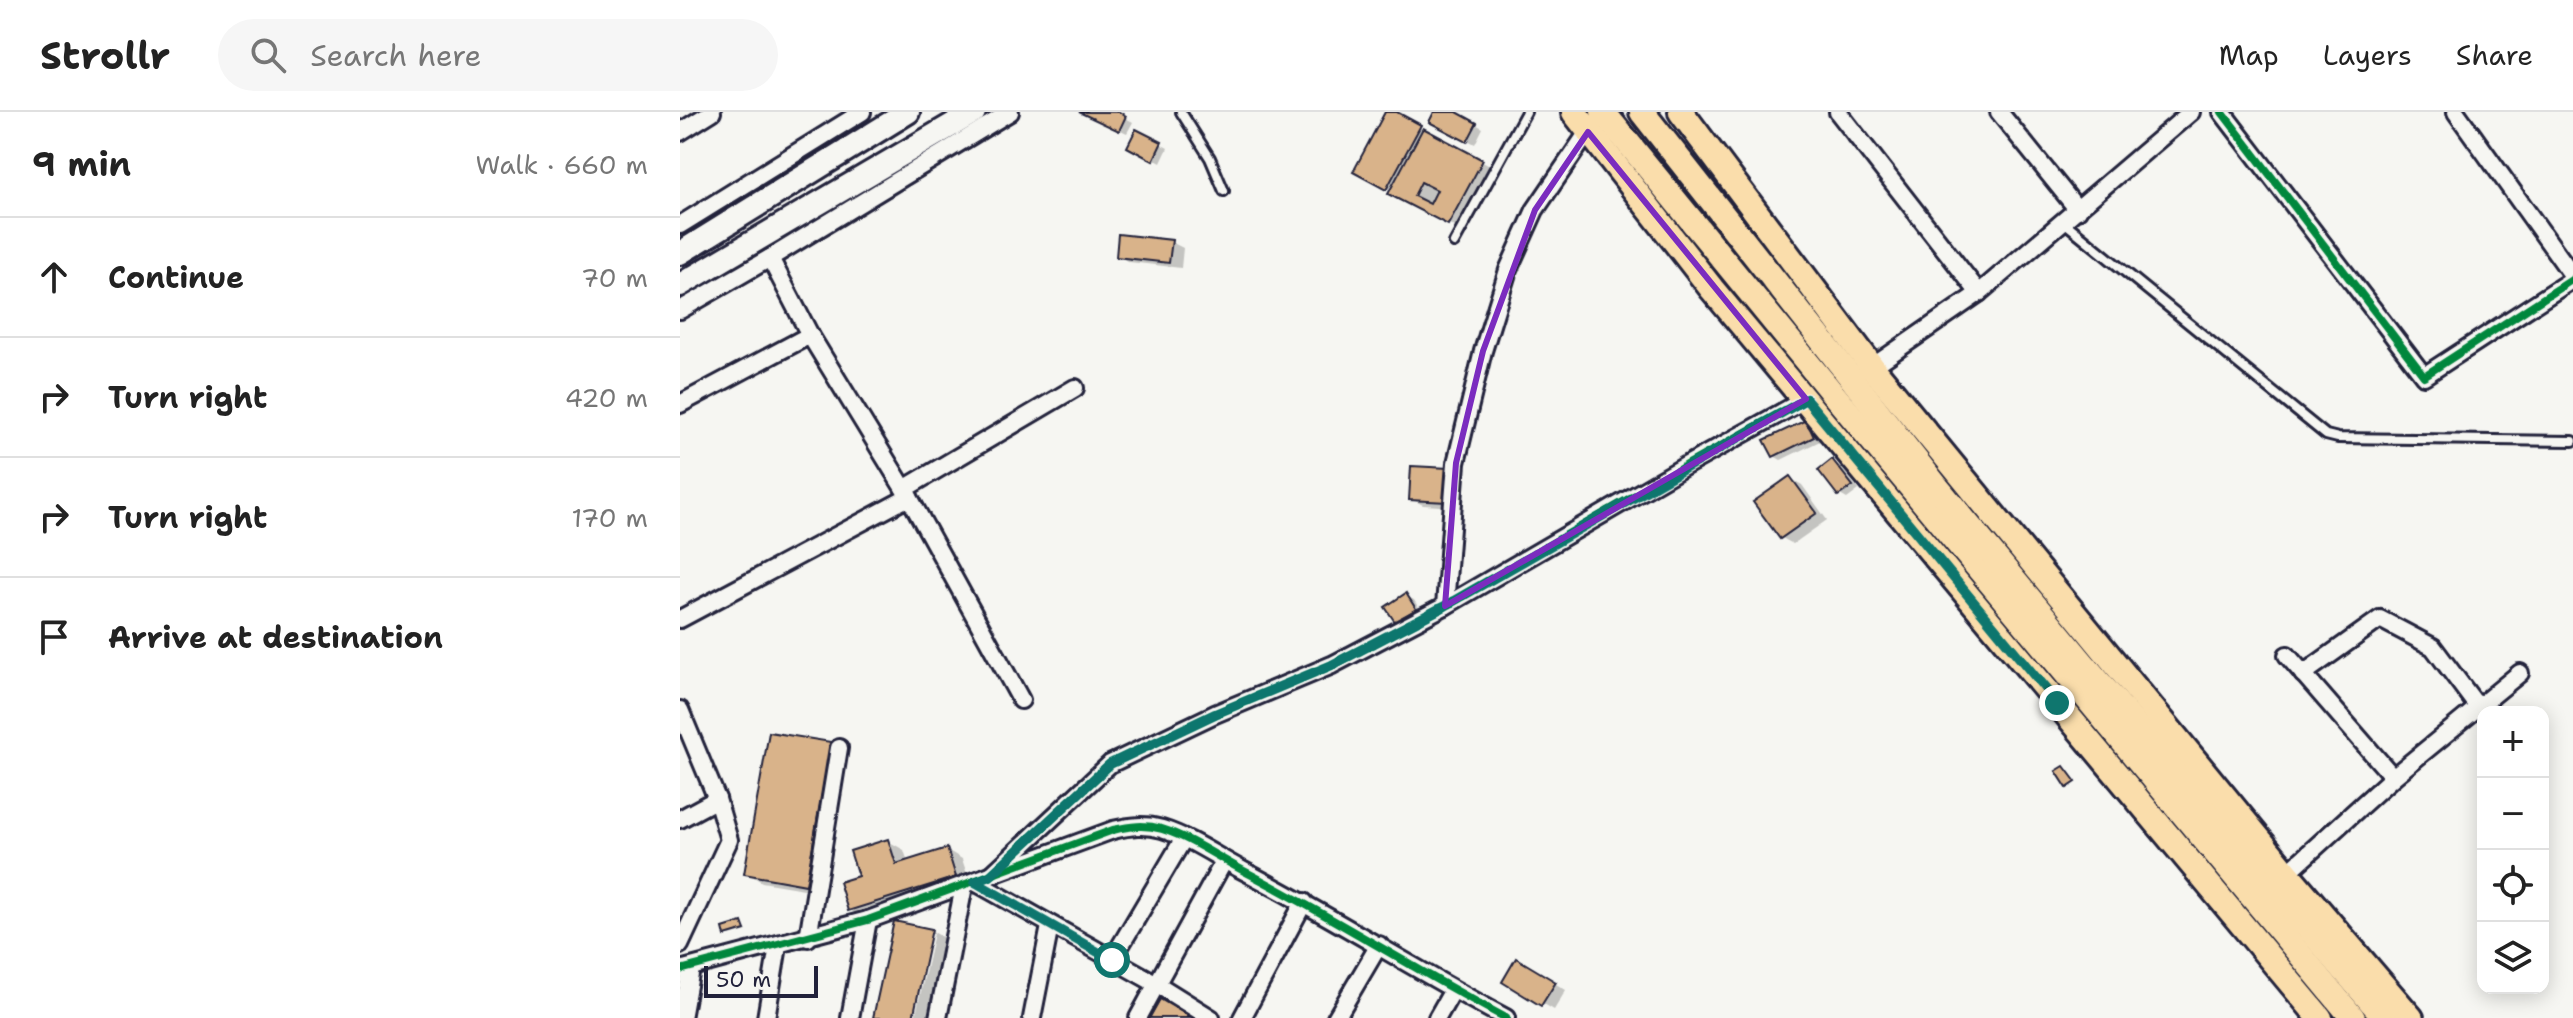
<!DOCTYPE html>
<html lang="en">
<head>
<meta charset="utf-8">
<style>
  :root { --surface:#fff; --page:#f6f6f6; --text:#222; --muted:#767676; --line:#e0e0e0 }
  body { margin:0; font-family:"Shantell Sans",sans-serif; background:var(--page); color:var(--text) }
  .controls { position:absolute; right:24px; bottom:24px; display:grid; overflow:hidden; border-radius:16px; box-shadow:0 4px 20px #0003 }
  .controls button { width:72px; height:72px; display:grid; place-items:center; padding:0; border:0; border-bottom:2px solid var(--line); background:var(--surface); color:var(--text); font:40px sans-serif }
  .scale { position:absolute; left:24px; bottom:20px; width:114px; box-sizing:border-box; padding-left:8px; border:4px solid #22223b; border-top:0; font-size:22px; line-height:28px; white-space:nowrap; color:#22223b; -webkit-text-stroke:6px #f6f6f2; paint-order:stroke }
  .stop { position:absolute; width:24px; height:24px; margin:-18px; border:6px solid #0f766e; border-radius:50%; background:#fff }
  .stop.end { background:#0f766e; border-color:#fff; box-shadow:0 2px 8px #0008 }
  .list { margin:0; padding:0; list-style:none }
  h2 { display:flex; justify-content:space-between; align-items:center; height:104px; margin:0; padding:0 32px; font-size:34px }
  h2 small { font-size:26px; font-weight:400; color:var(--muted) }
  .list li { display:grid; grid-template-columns:52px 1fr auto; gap:24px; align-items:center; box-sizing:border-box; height:120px; padding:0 32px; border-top:2px solid var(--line) }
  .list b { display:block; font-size:30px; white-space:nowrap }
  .list em { font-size:26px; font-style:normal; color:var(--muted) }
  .icon { flex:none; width:44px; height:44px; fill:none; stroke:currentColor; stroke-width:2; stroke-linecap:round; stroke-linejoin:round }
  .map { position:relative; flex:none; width:1893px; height:906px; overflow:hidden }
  header { display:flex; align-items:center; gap:48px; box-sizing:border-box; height:112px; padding:0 40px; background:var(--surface); border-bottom:2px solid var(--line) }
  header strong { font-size:38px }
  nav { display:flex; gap:44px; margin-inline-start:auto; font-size:28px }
  .search { width:560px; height:72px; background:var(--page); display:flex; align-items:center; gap:20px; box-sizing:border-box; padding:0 28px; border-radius:44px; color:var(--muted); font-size:30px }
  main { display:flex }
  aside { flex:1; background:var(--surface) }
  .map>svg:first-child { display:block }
  .shadow { fill:#0003 }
  .building { fill:#d9b38a; stroke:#22223b; stroke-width:2; fill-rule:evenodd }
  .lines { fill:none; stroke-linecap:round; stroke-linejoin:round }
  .lane-casing { stroke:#22223b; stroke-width:14 }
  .street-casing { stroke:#22223b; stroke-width:22 }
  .secondary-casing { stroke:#22223b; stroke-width:28 }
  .primary-casing { stroke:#22223b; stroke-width:30 }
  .lane { stroke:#f6f6f2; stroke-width:8 }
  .street { stroke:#f6f6f2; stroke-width:16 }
  .secondary { stroke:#f6f6f2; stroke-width:22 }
  .primary { stroke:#faddab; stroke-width:24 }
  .cycleway-casing { stroke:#f6f6f2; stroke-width:13 }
  .cycleway { stroke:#00873e; stroke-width:8 }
  .route { stroke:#0f766e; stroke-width:10 }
  .marked { fill:none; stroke:#7b2cbf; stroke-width:6; stroke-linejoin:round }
</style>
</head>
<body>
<header>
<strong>Strollr</strong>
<div class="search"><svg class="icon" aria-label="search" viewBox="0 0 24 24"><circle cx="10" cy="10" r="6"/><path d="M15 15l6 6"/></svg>Search here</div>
<nav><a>Map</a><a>Layers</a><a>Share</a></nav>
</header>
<main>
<aside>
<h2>9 min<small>Walk · 660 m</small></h2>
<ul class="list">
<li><svg class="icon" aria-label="ahead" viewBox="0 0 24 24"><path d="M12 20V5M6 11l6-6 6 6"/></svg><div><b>Continue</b></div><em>70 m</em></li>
<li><svg class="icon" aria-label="right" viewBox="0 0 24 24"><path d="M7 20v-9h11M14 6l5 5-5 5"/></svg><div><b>Turn right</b></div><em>420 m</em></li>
<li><svg class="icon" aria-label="right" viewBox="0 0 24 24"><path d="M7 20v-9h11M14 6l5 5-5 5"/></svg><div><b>Turn right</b></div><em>170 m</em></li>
<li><svg class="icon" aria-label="arrive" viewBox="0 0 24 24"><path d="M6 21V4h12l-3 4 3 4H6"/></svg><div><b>Arrive at destination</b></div></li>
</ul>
</aside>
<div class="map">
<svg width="1893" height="906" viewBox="0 0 1893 906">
  <rect width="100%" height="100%" fill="#f6f6f2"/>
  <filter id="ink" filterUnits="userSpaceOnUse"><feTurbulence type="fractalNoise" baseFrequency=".0125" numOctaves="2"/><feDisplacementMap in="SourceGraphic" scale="16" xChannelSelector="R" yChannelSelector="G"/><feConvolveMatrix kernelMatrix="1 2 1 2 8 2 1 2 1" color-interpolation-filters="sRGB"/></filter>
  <g filter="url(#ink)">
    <g class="shadow">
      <polygon points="402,0 434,0 453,10 447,21"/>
      <polygon points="707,0 712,0 817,58 784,120 676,60"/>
      <polygon points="756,0 772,0 803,16 795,32 752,9"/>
      <polygon points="457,20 488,36 481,51 450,34"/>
      <polygon points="491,130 503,136 501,156 449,150 438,144"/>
      <polygon points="1126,310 1133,314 1140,329 1101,348 1094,344"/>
      <polygon points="1152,349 1160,354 1179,378 1167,387 1160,383 1141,358"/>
      <polygon points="732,356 778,395 743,393 731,387"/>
      <polygon points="1110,366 1122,373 1147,408 1113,432 1102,426"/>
      <polygon points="726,484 734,488 742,501 724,512 716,508"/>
      <polygon points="150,632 166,641 142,780 82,770 67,761"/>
      <polygon points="208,729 224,738 228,750 267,738 282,747 291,774 186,807 170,798 180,765"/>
      <polygon points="216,811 252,819 267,828 250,906 235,906 254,821 249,821 231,906 195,906"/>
      <polygon points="62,812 67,819 50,824 47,823"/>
      <polygon points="837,849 886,878 874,898 825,869"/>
    </g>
    <g class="building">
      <polygon points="399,0 439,0 446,4 439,19"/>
      <polygon points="705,0 717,0 741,13 706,78 673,60"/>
      <polygon points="754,0 777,0 797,11 787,30 749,10"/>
      <path d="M 743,16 L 803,48 L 768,113 L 708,82 ZM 741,70 L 757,78 L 750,92 L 734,84 Z"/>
      <polygon points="456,17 482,30 473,49 447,35"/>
      <polygon points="438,122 492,128 489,151 436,145"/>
      <polygon points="1126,308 1134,325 1093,345 1084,328"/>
      <polygon points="1152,347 1173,374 1158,384 1138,358"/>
      <polygon points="731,354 769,356 767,390 729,388"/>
      <polygon points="1110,364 1137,401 1100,427 1073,390"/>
      <polygon points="726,481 736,497 715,510 705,495"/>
      <polygon points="89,620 151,630 126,773 64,762"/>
      <polygon points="1384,654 1396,670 1387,676 1376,659"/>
      <polygon points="208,727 216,752 267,736 276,765 168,799 159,770 178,764 170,739"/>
      <polygon points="214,809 252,817 233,906 193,906"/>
      <polygon points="62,810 65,818 45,824 43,816"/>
      <polygon points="836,846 876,870 861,894 822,870"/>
      <polygon points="480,887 512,906 469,906"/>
    </g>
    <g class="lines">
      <defs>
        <g id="lane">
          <polyline points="501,0 530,46 544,79"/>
          <polyline points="1384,110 1646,323 1658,326 1893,329"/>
          <polyline points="774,131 846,0"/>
        </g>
        <g id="street">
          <polyline points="1158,0 1299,181"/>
          <polyline points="1319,0 1398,98"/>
          <polyline points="1542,0 1744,264 1893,167"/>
          <polyline points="1776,0 1893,164"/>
          <polyline points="0,20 32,0"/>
          <polyline points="0,113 182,0"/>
          <polyline points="90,146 130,223 229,385"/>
          <polyline points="0,198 90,146 330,0"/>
          <polyline points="1192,255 1299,181 1511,0"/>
          <polyline points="0,292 130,223"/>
          <polyline points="224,377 395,276"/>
          <polyline points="765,494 776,351 803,239 828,158 855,98 908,20"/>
          <polyline points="0,507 229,385 341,588"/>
          <polyline points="1607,543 1713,665"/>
          <polyline points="1623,562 1700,507 1753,535 1797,594"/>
          <polyline points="0,598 37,687 49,728 0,833"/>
          <polyline points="0,707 37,687"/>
          <polyline points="1607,761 1713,665 1840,561"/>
          <polyline points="310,764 430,652 535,602 652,553 765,494 1007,353 1126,287"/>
          <polyline points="295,770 475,871 531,906"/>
          <polyline points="128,826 159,636"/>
          <polyline points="432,848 504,726"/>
          <path d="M 0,858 L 188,808 L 433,718 C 450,714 465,712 482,717 C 511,726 537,745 564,759 C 653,805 737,859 826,906"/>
          <polyline points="2,906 11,857"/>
          <polyline points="86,906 98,834"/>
          <polyline points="170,906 188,808"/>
          <polyline points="258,906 284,774"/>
          <polyline points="352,906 370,814"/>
          <polyline points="458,906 544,749"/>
          <polyline points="562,906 624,790"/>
          <polyline points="656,906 699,833"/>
          <polyline points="757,906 773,878"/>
        </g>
        <g id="secondary">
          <polyline points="0,141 228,0"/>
          <polyline points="0,173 294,0"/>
        </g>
        <g id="primary">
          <polyline points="894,0 1032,177 1640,906"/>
          <polyline points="923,0 1149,277 1673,906"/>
          <polyline points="962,0 1257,375 1401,549 1705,906"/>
          <polyline points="1001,0 1192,255 1607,761 1731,906"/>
        </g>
      </defs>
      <use href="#lane" class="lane-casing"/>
      <use href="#street" class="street-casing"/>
      <use href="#secondary" class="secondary-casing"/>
      <use href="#primary" class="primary-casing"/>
      <use href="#lane" class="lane"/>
      <use href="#street" class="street"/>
      <use href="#secondary" class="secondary"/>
      <use href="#primary" class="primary"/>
      <defs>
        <g id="cycleway">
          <polyline points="1542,0 1744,264 1893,167"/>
          <polyline points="310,764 430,652 535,602 652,553 765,494 1007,353 1126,287"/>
          <path d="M 0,858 L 188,808 L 433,718 C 450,714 465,712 482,717 C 511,726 537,745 564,759 C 653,805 737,859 826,906"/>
        </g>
      </defs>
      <use href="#cycleway" class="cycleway-casing"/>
      <use href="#cycleway" class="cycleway"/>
    </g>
  </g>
  <g class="lines" filter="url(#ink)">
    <polyline class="route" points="432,848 295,770 310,764 430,652 535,602 652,553 765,494 1126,287 1377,591"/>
  </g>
  <path class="marked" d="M 908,20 L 1126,287 L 765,494 L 776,351 L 803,239 L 855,98 Z"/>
</svg>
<div class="controls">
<button>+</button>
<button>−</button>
<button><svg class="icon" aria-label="locate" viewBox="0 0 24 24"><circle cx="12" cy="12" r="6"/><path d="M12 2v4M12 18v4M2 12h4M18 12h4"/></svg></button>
<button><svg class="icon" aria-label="layers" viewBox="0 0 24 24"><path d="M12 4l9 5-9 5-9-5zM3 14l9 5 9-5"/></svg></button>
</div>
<div class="scale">50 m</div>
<div class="stop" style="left:432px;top:848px"></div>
<div class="stop end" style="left:1377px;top:591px"></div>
</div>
</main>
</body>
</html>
